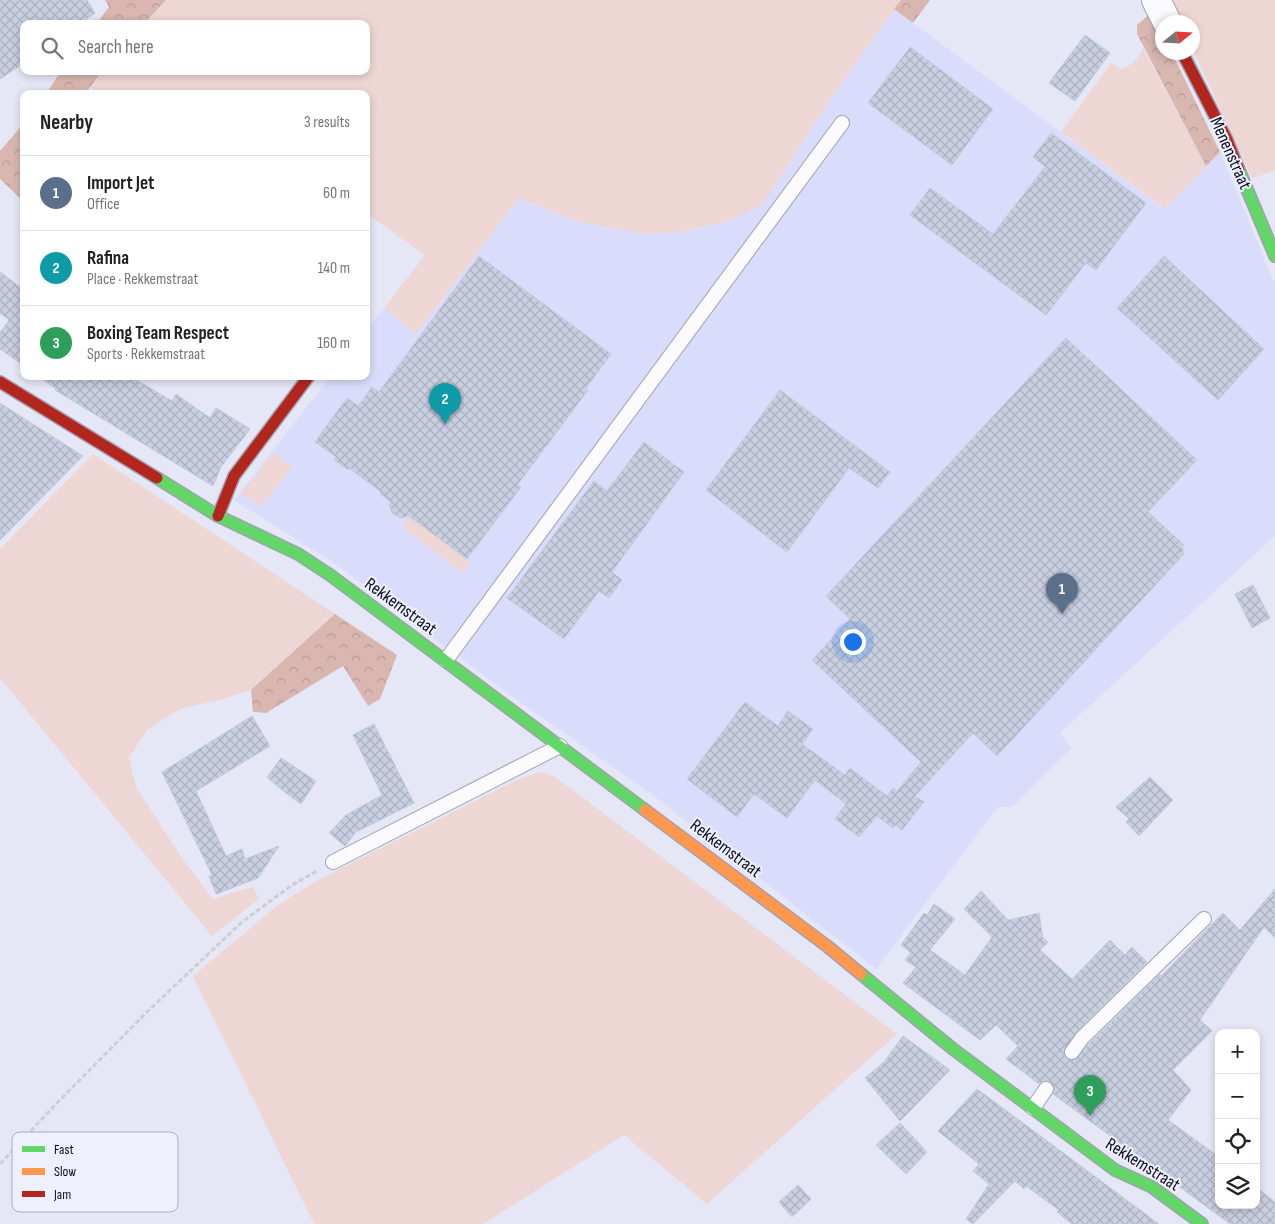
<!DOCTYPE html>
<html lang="en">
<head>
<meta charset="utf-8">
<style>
  :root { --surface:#fff; --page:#f6f6f6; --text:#222; --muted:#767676; --line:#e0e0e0; --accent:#2563eb }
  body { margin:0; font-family:"Sofia Sans Condensed",sans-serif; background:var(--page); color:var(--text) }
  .controls { position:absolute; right:15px; bottom:15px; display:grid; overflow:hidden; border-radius:10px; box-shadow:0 2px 8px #0003 }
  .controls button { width:45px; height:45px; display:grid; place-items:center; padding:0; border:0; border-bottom:1px solid var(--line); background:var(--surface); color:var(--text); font:25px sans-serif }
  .compass { position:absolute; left:1155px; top:15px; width:45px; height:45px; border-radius:50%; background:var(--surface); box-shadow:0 2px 8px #0003; rotate:72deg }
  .you { position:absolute; left:852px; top:641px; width:18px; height:18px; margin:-12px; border:4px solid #fff; border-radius:50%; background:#1a73e8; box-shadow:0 0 0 8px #1a73e833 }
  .badge { display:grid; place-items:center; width:32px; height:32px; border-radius:50%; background:var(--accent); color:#fff; font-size:16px; font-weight:700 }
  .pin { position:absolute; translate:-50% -41px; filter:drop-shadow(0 1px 2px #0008) }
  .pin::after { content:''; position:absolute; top:26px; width:18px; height:15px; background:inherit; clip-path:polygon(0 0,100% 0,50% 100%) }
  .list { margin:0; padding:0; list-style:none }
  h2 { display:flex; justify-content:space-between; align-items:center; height:65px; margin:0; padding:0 20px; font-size:21px }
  h2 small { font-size:16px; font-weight:400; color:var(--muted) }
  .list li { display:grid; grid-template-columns:32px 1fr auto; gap:15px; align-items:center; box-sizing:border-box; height:75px; padding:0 20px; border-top:1px solid var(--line) }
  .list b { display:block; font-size:19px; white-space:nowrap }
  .list p { margin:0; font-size:16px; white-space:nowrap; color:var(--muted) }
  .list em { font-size:16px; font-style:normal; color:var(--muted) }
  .icon { flex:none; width:28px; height:28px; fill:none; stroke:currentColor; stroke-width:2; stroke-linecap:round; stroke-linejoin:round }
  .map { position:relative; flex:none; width:1275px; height:1224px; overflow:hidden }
  .search { position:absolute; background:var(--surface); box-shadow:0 2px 8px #0003; left:20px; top:20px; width:350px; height:55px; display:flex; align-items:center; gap:12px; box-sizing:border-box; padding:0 18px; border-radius:10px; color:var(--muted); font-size:19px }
  .panel { position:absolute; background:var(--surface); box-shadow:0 2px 8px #0003; left:20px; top:90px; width:350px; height:290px; border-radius:10px }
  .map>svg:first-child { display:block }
  .built { fill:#d9ddfb }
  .green { fill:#eed6d4 }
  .forest { fill:url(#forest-crowns) }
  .building { fill:url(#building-cross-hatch); stroke:#c3cadc }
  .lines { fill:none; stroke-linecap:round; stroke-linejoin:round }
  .lane-casing { stroke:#a0a1b2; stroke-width:16 }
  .street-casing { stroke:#a0a1b2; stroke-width:30 }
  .fast-casing { stroke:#a0a1b2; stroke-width:14 }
  .slow-casing { stroke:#a0a1b2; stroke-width:14 }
  .jam-casing { stroke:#a0a1b2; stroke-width:14 }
  .path { stroke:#cdced2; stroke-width:3; stroke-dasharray:5 2.5; stroke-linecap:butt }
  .lane { stroke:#fbfbfe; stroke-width:14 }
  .street { stroke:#fbfbfe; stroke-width:28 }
  .fast { stroke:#63d668; stroke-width:11 }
  .slow { stroke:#ff974d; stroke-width:11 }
  .jam { stroke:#b3261e; stroke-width:11 }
  .labels { text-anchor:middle; stroke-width:4; stroke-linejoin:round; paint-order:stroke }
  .street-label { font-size:18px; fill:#0d0d23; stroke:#eff0fd }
  .key { fill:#eff0fd; stroke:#abacbc; stroke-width:1 }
  .key-label { font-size:14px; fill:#0d0d23 }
</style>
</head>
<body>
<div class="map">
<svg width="1275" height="1224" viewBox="0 0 1275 1224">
  <defs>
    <pattern id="forest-crowns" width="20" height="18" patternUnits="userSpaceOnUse" patternTransform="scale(1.25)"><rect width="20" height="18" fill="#d9b6b0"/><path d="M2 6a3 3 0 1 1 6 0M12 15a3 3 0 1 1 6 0" fill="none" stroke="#b99b97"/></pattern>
    <pattern id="building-cross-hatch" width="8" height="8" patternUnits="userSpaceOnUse" patternTransform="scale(1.25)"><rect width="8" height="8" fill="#c8cfe1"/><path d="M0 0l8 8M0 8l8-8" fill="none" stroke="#abb1c1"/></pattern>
  </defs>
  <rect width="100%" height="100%" fill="#e5e7f6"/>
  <polygon class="built" points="894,9 1164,209 1220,152 1275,285 1275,536 1060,733 1071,748 1012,807 998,807 876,969 654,796 503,690 334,563 234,500 331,376 366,376 366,331 384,308 417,333 519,198 575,221 680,232 729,221 762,205 832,97"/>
  <g class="green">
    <polygon points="166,0 901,0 832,97 762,205 729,221 680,232 642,234 575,221 519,198 416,334 384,308 425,255 366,213 366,94 101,94 90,86 102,71 366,71 366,24 144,24"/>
    <polygon points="1167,0 1275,0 1275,170 1252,179 1193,49 1192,22 1179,22"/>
    <path d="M 1143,48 L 1206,166 L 1165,209 L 1061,132 L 1111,63 L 1121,69 C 1133,65 1138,59 1143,48 Z"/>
    <polygon points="273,453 292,467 261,506 241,494"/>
    <polygon points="93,454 335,614 251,690 223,699 180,709 147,730 129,758 136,787 182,858 213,899 253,887 259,899 212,936 0,678 0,549"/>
    <polygon points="410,516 471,562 463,573 402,527"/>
    <polygon points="541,772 554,776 897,1034 707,1204 624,1135 483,1224 314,1224 193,976 278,905 316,881 521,778"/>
  </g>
  <g class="forest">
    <polygon points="105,0 166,0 144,24 96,24 109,7"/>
    <polygon points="901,0 930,0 913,23 894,9"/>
    <polygon points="1154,15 1162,33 1162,52 1172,53 1220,152 1206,166 1137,34 1137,25 1146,17"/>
    <polygon points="61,71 102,71 85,94 46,94"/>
    <polygon points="24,123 24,196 21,199 0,179 0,151"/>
    <polygon points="335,614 397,655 380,699 368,706 343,666 266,713 253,712 251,690"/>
  </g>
  <g class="building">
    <polygon points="0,0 87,0 95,13 80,24 24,24 24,63 0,79"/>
    <polygon points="1085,35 1110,53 1075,101 1049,83"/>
    <polygon points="910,47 993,109 952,165 868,103"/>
    <polygon points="1051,133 1146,203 1096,270 1086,263 1046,315 910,215 930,188 993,234 1045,167 1033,157"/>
    <polygon points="479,256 611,354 586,388 588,390 518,484 521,487 467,559 409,516 400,518 392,513 389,504 391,502 380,494 381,492 349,468 348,470 334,460 336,457 315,442 347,398 358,406 372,387 379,392"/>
    <polygon points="1164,256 1264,349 1218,400 1117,308"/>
    <polygon points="0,272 24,290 24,366 0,349 0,333 9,320 0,313"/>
    <polygon points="1066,338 1197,460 1148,512 1184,545 1181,547 1184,550 1182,553 1184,554 997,756 973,733 915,796 924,802 902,830 895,825 893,828 877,816 859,837 835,819 846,804 815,780 787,818 754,794 737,817 687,779 745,702 778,726 788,711 813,729 802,744 845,775 850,768 887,796 893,788 897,791 921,762 812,660 850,619 826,596"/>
    <polygon points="38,376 130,376 172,401 176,394 210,418 216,408 250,429 221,467 213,486 55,390 56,389"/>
    <polygon points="780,390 890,472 878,488 849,468 787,552 706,490"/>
    <polygon points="0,403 83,456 0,540"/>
    <polygon points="644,442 684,472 612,572 622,580 609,598 599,591 564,639 507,598 594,481 607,491"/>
    <polygon points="1253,585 1270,618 1252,628 1235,594"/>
    <polygon points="252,716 270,746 196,791 226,856 242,849 245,859 279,846 258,878 216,894 209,876 212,875 162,772"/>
    <polygon points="374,724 414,803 356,832 345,846 329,833 346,815 382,795 353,735"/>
    <polygon points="281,758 316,781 301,804 283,791 267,777"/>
    <polygon points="1150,777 1173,800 1139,836 1126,822 1129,819 1116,807"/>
    <polygon points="1275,889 1275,938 1264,927 1200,1020 1212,1031 1173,1070 1191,1090 1168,1120 1219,1157 1219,1205 1256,1205 1256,1187 1275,1202 1275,1224 1230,1224 1170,1180 1161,1171 1158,1171 1053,1094 1055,1089 1051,1082 1046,1080 1039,1084 1006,1059 1018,1046 996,1025 980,1040 903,983 916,967 905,960 911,953 901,945 924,913 927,915 934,904 955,919 930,950 965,975 992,937 964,909 981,891 1008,920 1039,913 1043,938 1048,942 1040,950 1072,979 1110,940 1125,955 1132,947 1147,962 1075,1033 1063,1052 1067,1059 1075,1060 1089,1044 1159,975 1161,976 1223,913 1240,930"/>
    <polygon points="903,1036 950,1070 900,1121 865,1078 884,1062"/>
    <polygon points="977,1089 1015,1117 1159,1224 1072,1224 1057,1212 1059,1210 1026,1186 1024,1189 1015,1181 973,1224 966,1219 989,1184 973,1171 979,1164 938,1131"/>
    <polygon points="900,1123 927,1152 906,1174 876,1145"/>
    <polygon points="798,1185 811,1199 792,1217 779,1202"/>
  </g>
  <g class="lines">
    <defs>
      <g id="lane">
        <polyline points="446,660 842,123"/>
        <polyline points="333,862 560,746"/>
        <polyline points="1072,1052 1082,1038 1204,919"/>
        <polyline points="1033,1108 1046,1089"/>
      </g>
      <polyline id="street" points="1156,0 1167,22"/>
      <g id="fast">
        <polyline points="1239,170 1275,256"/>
        <polyline points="157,478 218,516 298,554 330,575 645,810"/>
        <polyline points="861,974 953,1049 1115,1170 1152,1187 1202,1224"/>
      </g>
      <polyline id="slow" points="645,810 827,946 861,974"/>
      <g id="jam">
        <polyline points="1182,52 1227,140 1239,170"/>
        <polyline points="0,382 157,478"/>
        <polyline points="218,516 234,476 309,376"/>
      </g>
    </defs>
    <use href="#lane" class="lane-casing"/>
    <use href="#street" class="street-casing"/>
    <use href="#fast" class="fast-casing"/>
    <use href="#slow" class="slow-casing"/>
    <use href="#jam" class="jam-casing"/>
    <polyline class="path" points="0,1164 55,1105 148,1011 242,922 292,885 317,871"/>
    <use href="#lane" class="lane"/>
    <use href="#street" class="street"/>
    <use href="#fast" class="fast"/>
    <use href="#slow" class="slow"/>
    <use href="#jam" class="jam"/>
  </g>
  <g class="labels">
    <g class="street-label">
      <text transform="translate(1231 153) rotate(66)" y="6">Menenstraat</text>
      <text transform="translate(401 606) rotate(36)" y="6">Rekkemstraat</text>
      <text transform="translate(726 848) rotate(37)" y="6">Rekkemstraat</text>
      <text transform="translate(1143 1164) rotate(32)" y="6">Rekkemstraat</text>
    </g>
  </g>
  <rect x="12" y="1132" width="166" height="80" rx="8" class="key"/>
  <rect x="22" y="1146" width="23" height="6" fill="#63d668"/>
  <rect x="22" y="1168" width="23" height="7" fill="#ff974d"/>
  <rect x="22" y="1191" width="23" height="6" fill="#b3261e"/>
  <g class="key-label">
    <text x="54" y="1154">Fast</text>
    <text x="54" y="1176">Slow</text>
    <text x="54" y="1199">Jam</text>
  </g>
</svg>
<div class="controls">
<button>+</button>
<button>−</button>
<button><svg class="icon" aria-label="locate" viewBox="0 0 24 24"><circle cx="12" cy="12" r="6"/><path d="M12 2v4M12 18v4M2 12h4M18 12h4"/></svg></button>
<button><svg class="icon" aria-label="layers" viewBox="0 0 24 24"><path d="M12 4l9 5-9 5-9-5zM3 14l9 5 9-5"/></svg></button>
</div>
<svg class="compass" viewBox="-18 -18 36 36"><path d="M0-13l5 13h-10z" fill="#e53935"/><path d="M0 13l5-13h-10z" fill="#767676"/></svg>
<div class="you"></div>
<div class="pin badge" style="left:1062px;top:614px;background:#5c6f8a">1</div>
<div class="pin badge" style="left:445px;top:424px;background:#0f9aa8">2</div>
<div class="pin badge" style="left:1090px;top:1116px;background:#2e9e5b">3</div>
<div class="search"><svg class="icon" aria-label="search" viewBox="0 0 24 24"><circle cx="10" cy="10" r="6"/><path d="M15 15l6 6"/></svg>Search here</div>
<section class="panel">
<h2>Nearby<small>3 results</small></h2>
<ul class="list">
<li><span class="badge" style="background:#5c6f8a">1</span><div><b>Import Jet</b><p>Office</p></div><em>60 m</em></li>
<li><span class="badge" style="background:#0f9aa8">2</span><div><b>Rafina</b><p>Place · Rekkemstraat</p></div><em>140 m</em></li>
<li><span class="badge" style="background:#2e9e5b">3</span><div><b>Boxing Team Respect</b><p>Sports · Rekkemstraat</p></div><em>160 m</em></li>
</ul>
</section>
</div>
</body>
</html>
